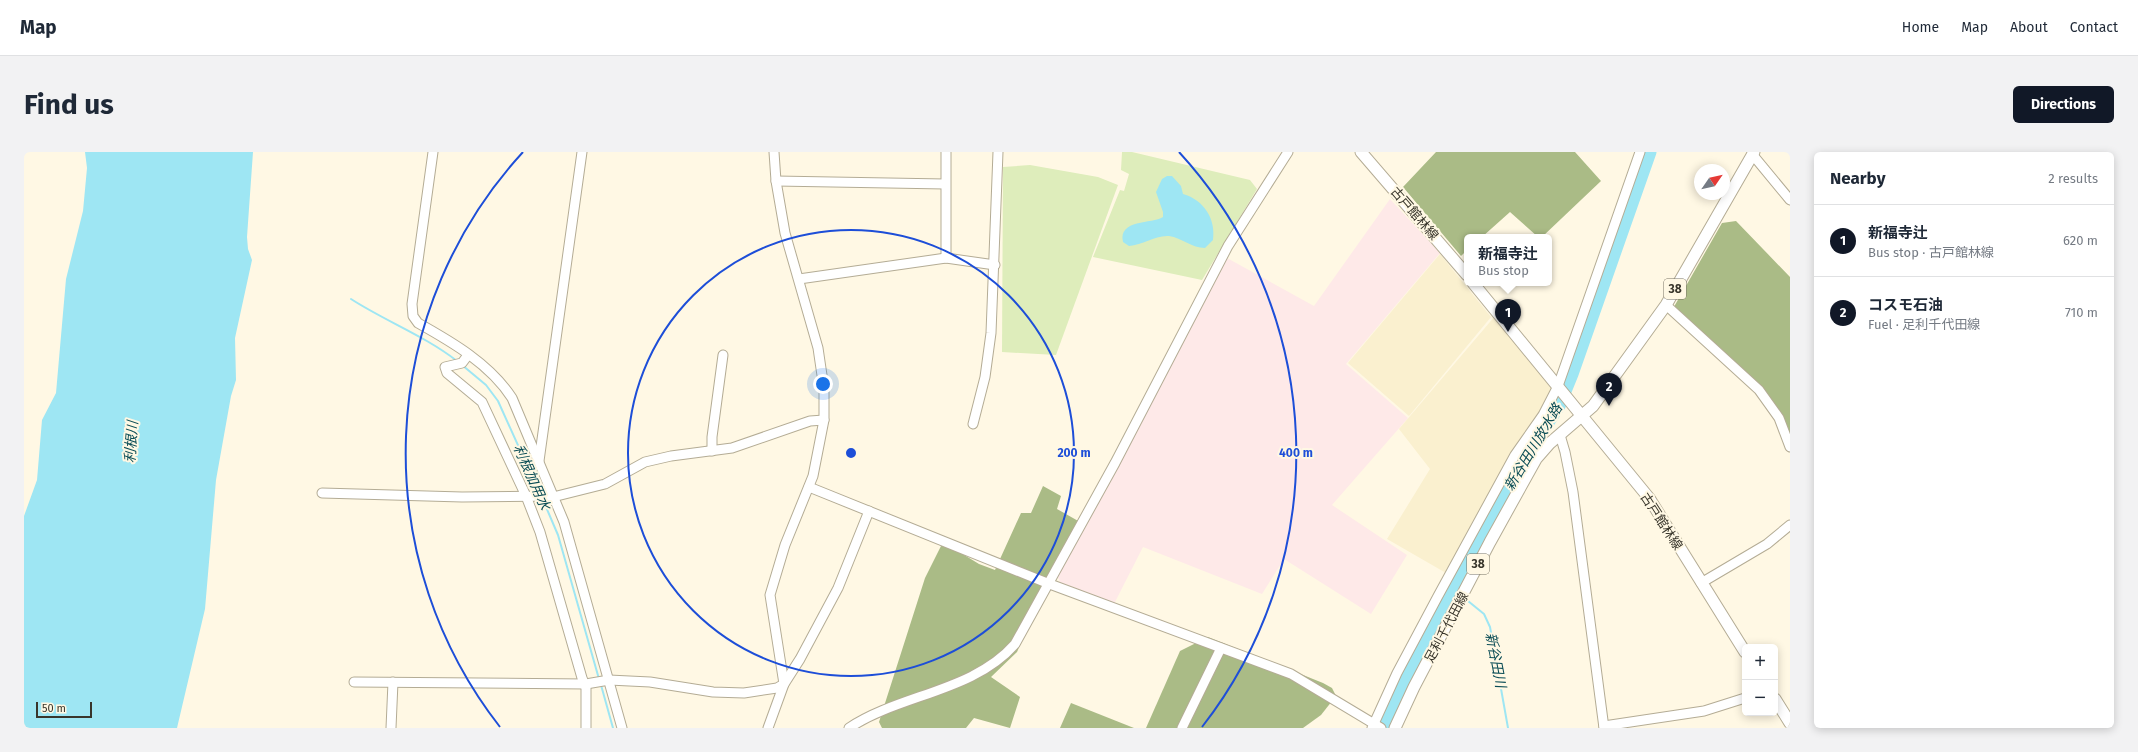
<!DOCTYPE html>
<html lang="en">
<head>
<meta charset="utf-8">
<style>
  :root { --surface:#fff; --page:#f2f2f3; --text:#1f2937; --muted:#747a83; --line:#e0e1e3; --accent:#111827 }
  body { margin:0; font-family:"Fira Sans","Noto Sans JP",sans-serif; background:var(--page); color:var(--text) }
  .controls { position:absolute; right:12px; bottom:12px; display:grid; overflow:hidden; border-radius:6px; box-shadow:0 2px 10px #0003 }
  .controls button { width:36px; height:36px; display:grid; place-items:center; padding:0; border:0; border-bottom:1px solid var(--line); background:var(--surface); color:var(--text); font:20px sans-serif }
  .compass { position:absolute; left:1670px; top:12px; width:36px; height:36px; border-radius:50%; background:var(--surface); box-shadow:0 2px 10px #0003; rotate:56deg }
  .scale { position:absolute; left:12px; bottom:10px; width:56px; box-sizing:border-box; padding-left:4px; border:2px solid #38352b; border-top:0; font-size:11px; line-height:14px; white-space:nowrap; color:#38352b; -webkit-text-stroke:3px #fff8e4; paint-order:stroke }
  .you { position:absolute; left:799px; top:232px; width:14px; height:14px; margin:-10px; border:3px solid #fff; border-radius:50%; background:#1a73e8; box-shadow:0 0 0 6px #1a73e833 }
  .badge { display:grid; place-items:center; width:26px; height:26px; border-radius:50%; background:var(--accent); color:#fff; font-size:13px; font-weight:700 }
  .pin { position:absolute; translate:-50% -33px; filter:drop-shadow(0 1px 2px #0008) }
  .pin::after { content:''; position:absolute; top:21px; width:14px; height:12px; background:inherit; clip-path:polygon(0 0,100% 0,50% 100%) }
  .popup { position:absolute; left:1440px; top:82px; width:88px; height:52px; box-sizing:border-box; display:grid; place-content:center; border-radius:6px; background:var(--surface); filter:drop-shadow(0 1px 3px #0005); font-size:13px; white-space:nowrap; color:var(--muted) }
  .popup b { font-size:15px; color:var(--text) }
  .popup::after { content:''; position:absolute; left:50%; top:100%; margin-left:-8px; border:8px solid transparent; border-top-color:var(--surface) }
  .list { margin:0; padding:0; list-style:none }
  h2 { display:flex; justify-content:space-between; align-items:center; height:52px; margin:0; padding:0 16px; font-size:17px }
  h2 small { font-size:13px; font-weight:400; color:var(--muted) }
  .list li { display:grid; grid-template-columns:26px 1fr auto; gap:12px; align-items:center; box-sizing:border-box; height:72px; padding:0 16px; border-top:1px solid var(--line) }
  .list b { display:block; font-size:15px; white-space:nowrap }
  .list p { margin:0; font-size:13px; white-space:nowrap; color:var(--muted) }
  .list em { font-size:13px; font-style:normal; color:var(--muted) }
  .map { position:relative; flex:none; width:1766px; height:576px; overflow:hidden; border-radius:6px }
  header { display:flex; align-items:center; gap:24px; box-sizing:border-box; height:56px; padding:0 20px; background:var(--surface); border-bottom:1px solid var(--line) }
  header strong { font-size:19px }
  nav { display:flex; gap:22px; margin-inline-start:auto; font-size:14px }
  .intro { display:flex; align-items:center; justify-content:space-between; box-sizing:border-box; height:96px; padding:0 24px }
  h1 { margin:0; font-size:28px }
  .button { padding:10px 18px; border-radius:6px; background:var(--accent); color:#fff; font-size:14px; font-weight:700 }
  main { display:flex; gap:24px; padding:0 24px }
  aside { flex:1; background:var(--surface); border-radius:6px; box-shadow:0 2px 10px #0003 }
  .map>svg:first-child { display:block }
  .commercial { fill:#fee9e8 }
  .built { fill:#faf0cf }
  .green { fill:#deedbb }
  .forest { fill:#aabb86 }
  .water { fill:#9ee6f3 }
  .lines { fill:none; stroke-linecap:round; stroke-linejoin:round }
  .stream { stroke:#9ee6f3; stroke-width:2 }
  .river { stroke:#9ee6f3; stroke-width:13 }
  .minor-casing { stroke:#b4ac95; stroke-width:11 }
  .major-casing { stroke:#b4ac95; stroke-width:13 }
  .minor { stroke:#fff; stroke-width:9 }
  .major { stroke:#fff; stroke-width:11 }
  .ring { fill:none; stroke:#1d4ed8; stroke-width:2 }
  .labels { text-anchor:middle; stroke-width:4; stroke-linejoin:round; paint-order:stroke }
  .shield { fill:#fff8e4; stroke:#747062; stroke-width:1 }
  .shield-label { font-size:12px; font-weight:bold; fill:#38352b }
  .street-label { font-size:13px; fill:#38352b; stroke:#fff8e4 }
  .water-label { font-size:14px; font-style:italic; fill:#0b4d56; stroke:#fff8e4 }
  .centre { fill:#1d4ed8; stroke:#fff8e4; stroke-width:2 }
  .ring-label { font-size:12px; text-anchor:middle; font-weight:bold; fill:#1d4ed8; stroke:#fff8e4; stroke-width:4; stroke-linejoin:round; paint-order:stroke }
</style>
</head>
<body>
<header>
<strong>Map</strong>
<nav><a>Home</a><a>Map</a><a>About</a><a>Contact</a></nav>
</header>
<div class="intro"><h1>Find us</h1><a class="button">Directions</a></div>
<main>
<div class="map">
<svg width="1766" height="576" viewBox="0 0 1766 576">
  <rect width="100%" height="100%" fill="#fff8e4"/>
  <polygon class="commercial" points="1366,47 1416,101 1322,212 1384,266 1308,353 1383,403 1347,462 1260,407 1238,442 1119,395 1090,452 1037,432 1032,421 1203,106 1290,154"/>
  <g class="built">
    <polygon points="1416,102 1467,165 1385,264 1324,211"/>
    <polygon points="1471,164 1530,237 1422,421 1363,387 1406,317 1375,277"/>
  </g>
  <g class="green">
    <polygon points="1098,0 1108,0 1226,28 1233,37 1178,128 1069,105 1096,38 1100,39 1105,22 1097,18"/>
    <polygon points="1006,13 1074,25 1094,33 1032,203 978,200 979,15"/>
  </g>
  <g class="forest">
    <polygon points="1412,0 1551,0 1577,29 1518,85 1514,85 1486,60 1458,85 1443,85 1443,98 1437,104 1379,35"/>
    <polygon points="1712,69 1766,125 1766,290 1729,233 1649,160 1651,153 1698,71"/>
    <polygon points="1019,334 1037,344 1033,357 1056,370 1028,421 993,500 967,525 996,545 986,576 950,566 942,576 858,576 855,570 901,426 919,390 955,412 971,418 997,361 1007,361"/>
    <polygon points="1184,485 1299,531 1308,536 1312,544 1297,563 1279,576 1122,576 1156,499"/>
    <polygon points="1047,551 1110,576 1036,576"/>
  </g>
  <g class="water">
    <polygon points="61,0 229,0 223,85 224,97 228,108 211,186 212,228 207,244 192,328 181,457 153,576 0,576 0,364 13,328 18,268 32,241 42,127 59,59 63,16"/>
    <path d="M 1143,24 L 1148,24 L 1157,34 L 1159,42 C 1180,48 1192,67 1189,88 L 1181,96 C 1168,96 1158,86 1145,84 C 1131,83 1119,93 1105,94 L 1099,90 C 1094,67 1128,72 1139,65 L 1139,60 L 1132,40 L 1138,27 Z"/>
  </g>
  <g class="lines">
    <g class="stream">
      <path d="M 327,147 C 361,169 401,184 433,209"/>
      <polyline points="438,213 462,233 474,249 516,342"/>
      <polyline points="519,348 534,383 575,527"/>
      <polyline points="1444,449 1460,462 1466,475 1484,576"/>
      <polyline points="577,533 589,576"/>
    </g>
    <polyline class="river" points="1359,576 1413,464 1495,314 1535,254 1548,222 1626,0"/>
    <defs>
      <g id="minor">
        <path d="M 409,0 L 388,152 L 389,164 L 394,171 C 428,190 466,212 488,246 L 540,370 L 598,576"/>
        <polyline points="1728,2 1766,48"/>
        <polyline points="752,29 921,32"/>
        <polyline points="922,106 922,0"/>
        <polyline points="775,127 922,106 971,113"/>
        <polyline points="1642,153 1735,238 1755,266 1766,295"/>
        <polyline points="444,203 438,211 421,215 423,221 458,250 502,344 516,380 558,526 562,536 562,576"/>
        <polyline points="949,272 961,225 967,181 974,0"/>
        <polyline points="1536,283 1541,300 1549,340 1580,576"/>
        <polyline points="688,299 688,285 699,203"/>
        <polyline points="515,309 558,0"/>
        <polyline points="785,335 1023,431 1267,522 1357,576"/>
        <polyline points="298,341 438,345 533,344 581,332 621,310 647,304 708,296 786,269 800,268"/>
        <polyline points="1677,431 1743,392 1766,373"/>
        <polyline points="330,530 562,532 585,528 626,530 689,540 720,541 753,536 760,532 776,507 814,436 845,359"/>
        <polyline points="1580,574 1680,559 1721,546"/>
        <polyline points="367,576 369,530"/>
        <polyline points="744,576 760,532 746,443 761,393 789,324 800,268 800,237 794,196 761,81 752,29 750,0"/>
        <path d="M 825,576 C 876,542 949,540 991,492 L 1091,311 L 1204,94 L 1264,0"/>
        <polyline points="1158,576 1197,496"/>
        <polyline points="1348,576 1373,521 1414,444 1491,303 1519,263 1534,234 1616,0"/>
      </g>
      <g id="major">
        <polyline points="1337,0 1443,123"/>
        <polyline points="1449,131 1625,346 1721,500"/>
        <polyline points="1751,547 1766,571"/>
        <polyline points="1371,576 1390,535 1466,390 1512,307 1526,291 1569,254 1642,153 1730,0"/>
      </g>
    </defs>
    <use href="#minor" class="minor-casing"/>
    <use href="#major" class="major-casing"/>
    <use href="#minor" class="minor"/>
    <use href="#major" class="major"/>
  </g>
  <g class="ring">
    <circle cx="827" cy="301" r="223"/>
    <path d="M476 575A445 445 0 0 1 499 0M1155 0A445 445 0 0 1 1178 575"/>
  </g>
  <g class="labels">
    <g class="shield">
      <rect x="1640" y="127" width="22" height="20" rx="3"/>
      <rect x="1443" y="402" width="22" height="20" rx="3"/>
    </g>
    <g class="shield-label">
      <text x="1651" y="141">38</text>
      <text x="1454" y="416">38</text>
    </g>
    <g class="street-label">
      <text transform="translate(1391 61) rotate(49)" y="5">古戸館林線</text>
      <text transform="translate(1638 369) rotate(57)" y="5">古戸館林線</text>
      <text transform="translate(1422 475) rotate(-62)" y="5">足利千代田線</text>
    </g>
    <g class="water-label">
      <text transform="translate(107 290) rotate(-86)" y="5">利根川</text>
      <text transform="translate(1509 295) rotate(-59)" y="5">新谷田川放水路</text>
      <text transform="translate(508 325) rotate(66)" y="5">利根加用水</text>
      <text transform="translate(1472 508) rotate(79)" y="5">新谷田川</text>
    </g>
  </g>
  <circle cx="827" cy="301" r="6" class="centre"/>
  <g class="ring-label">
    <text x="1050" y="305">200 m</text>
    <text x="1272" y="305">400 m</text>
  </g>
</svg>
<div class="controls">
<button>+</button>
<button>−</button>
</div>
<svg class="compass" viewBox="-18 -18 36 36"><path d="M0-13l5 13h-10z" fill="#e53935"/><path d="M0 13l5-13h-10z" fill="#747a83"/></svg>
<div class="scale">50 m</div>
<div class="you"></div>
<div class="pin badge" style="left:1484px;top:180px">1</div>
<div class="popup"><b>新福寺辻</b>Bus stop</div>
<div class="pin badge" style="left:1585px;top:254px">2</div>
</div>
<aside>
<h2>Nearby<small>2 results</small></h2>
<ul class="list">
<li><span class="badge">1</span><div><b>新福寺辻</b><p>Bus stop · 古戸館林線</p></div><em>620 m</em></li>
<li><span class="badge">2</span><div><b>コスモ石油</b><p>Fuel · 足利千代田線</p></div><em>710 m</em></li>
</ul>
</aside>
</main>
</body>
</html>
